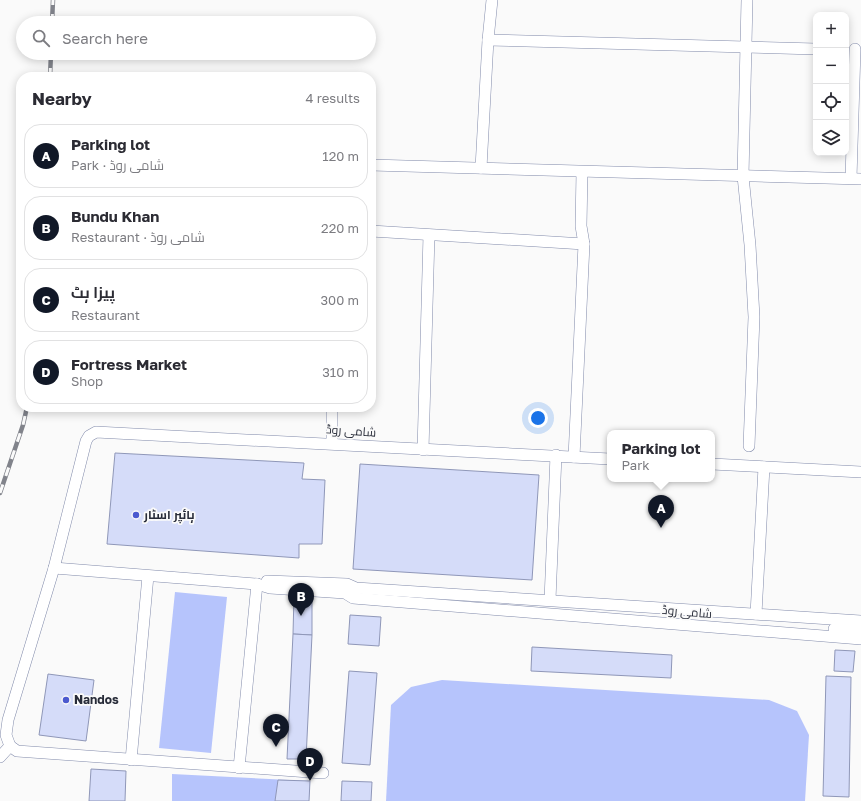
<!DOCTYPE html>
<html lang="en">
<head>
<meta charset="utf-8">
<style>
  :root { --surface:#fff; --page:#f7f7f7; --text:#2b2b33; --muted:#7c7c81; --line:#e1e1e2; --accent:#111827 }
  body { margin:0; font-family:"Golos Text",Cairo,sans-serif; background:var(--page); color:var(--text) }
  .controls { position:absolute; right:12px; top:12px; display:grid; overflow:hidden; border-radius:8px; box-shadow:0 2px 10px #0003 }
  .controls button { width:36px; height:36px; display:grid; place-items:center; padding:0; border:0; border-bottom:1px solid var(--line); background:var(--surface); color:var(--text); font:20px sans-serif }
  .you { position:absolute; left:538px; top:418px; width:14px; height:14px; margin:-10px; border:3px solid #fff; border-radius:50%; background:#1a73e8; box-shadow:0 0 0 6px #1a73e833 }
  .badge { display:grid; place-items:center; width:26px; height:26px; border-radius:50%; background:var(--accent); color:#fff; font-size:13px; font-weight:700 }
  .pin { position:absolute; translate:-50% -33px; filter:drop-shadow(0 1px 2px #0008) }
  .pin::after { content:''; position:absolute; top:21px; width:14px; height:12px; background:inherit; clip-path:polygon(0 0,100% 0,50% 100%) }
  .popup { position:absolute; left:607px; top:430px; width:108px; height:52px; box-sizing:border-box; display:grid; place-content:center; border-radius:8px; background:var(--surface); filter:drop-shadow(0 1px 3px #0005); font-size:13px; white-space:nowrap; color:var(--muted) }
  .popup b { font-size:15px; color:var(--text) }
  .popup::after { content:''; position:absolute; left:50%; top:100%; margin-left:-8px; border:8px solid transparent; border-top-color:var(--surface) }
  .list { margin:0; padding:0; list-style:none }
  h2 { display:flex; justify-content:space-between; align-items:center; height:52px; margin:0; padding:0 16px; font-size:17px }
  h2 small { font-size:13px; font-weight:400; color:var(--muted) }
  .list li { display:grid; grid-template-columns:26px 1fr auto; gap:12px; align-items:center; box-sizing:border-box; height:64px; margin:0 8px 8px; padding:0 8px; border:1px solid var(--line); border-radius:16px }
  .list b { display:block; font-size:15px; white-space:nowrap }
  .list p { margin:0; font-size:13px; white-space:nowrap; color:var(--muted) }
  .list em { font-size:13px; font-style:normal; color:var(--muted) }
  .icon { flex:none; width:22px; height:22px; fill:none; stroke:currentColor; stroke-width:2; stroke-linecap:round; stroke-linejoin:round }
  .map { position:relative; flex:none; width:861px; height:801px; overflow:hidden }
  .search { position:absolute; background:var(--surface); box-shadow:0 2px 10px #0003; left:16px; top:16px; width:360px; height:44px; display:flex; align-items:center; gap:10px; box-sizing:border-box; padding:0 14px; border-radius:22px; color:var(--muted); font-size:15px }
  .panel { position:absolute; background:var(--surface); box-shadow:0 2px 10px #0003; left:16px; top:72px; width:360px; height:340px; border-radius:16px }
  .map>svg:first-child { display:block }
  .green { fill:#b6c4fc }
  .building { fill:#d5dcf9; stroke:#8f97b8 }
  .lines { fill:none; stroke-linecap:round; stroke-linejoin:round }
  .street-casing { stroke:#828bab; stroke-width:12 }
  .street { stroke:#fff; stroke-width:11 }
  .rail-casing { stroke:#81838b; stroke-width:4.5 }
  .rail { stroke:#fafafa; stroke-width:3; stroke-dasharray:9; stroke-linecap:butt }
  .poi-dot { fill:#4c5acf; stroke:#fafafa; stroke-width:1.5 }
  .labels { text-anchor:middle; stroke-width:3.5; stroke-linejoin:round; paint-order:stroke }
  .street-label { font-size:12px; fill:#282c39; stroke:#fafafa }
  .poi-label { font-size:12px; font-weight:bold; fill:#282c39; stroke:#fafafa; text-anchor:start }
</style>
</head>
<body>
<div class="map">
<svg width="861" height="801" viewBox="0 0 861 801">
  <rect width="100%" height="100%" fill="#fafafa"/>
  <g class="green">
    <polygon points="175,592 227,597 211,753 159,748"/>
    <polygon points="442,680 769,700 797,711 809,735 805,801 386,801 391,705 411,687"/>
    <polygon points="172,774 310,781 309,801 172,801"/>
  </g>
  <g class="building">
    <polygon points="115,453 304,463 302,479 325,480 322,544 299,544 299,558 107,544"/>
    <polygon points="360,464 539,475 532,580 353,569"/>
    <polygon points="312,595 312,635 293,634 294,596"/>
    <polygon points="350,615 381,617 379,646 348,644"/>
    <polygon points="293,634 312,635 306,759 287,759"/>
    <polygon points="532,647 672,655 671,678 531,671"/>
    <polygon points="835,650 855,651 853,672 834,671"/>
    <polygon points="349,671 377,673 370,765 342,763"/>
    <polygon points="48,674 94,680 86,741 39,735"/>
    <polygon points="826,676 851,677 849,797 823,796"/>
    <polygon points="91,769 126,771 125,801 89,801"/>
    <polygon points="278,780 310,781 309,801 275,801"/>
    <polygon points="342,781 372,782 371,801 341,801"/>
  </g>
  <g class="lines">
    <defs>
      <g id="street">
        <polyline points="747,0 743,176 750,245 754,317 749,446"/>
        <polyline points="488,40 816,49"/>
        <polyline points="371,165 861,179"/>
        <polyline points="481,168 488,40 492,0"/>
        <polyline points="582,172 581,226 584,244"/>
        <polyline points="851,178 855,49"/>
        <polyline points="371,231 584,244 574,457"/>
        <polyline points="332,443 332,407"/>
        <polyline points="423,450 429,235"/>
        <polyline points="712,464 861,472"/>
        <polyline points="54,568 257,584 270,588 345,593 353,598 861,639"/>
        <polyline points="267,581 347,584 356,588 861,621"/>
        <polyline points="550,600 556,455"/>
        <polyline points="756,614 764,467"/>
        <polyline points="834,629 861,631"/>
        <polyline points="10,746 17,751 323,773"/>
        <polyline points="0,757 10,746 6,735 8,720 54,568 86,441 89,436 96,432 610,459"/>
        <polyline points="131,760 148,576"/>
        <polyline points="239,768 257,584"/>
      </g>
    </defs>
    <use href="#street" class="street-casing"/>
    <use href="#street" class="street"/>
    <defs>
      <g id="rail">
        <polyline points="52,23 53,0"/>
        <polyline points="50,77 51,53"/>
        <polyline points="0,493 23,425 27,407"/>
      </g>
    </defs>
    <use href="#rail" class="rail-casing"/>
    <use href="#rail" class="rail"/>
  </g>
  <g class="poi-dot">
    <circle cx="136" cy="515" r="4"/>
    <circle cx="66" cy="700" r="4"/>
  </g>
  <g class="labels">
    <g class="street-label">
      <text transform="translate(351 431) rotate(4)" y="4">شامی روڈ</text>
      <text transform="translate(687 612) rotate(5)" y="4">شامی روڈ</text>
    </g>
    <g class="poi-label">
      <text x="144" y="519">ہائپر اسٹار</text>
      <text x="74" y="704">Nandos</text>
    </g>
  </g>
</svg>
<div class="controls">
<button>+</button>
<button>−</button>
<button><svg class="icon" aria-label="locate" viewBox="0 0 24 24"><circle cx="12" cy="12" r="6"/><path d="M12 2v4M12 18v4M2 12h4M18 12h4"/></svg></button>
<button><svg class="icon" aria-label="layers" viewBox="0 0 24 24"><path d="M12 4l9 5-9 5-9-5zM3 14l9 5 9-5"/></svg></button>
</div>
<div class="you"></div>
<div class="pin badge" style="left:661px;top:528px">A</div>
<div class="popup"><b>Parking lot</b>Park</div>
<div class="pin badge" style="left:301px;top:616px">B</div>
<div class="pin badge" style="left:276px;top:747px">C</div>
<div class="pin badge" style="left:310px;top:781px">D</div>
<div class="search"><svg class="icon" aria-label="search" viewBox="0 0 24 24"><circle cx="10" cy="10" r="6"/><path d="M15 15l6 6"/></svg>Search here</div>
<section class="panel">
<h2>Nearby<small>4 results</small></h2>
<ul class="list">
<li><span class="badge">A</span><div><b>Parking lot</b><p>Park · شامی روڈ</p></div><em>120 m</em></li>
<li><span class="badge">B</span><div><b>Bundu Khan</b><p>Restaurant · شامی روڈ</p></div><em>220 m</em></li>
<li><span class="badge">C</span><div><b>پیزا ہٹ</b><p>Restaurant</p></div><em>300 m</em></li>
<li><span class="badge">D</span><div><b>Fortress Market</b><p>Shop</p></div><em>310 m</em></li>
</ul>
</section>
</div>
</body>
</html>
